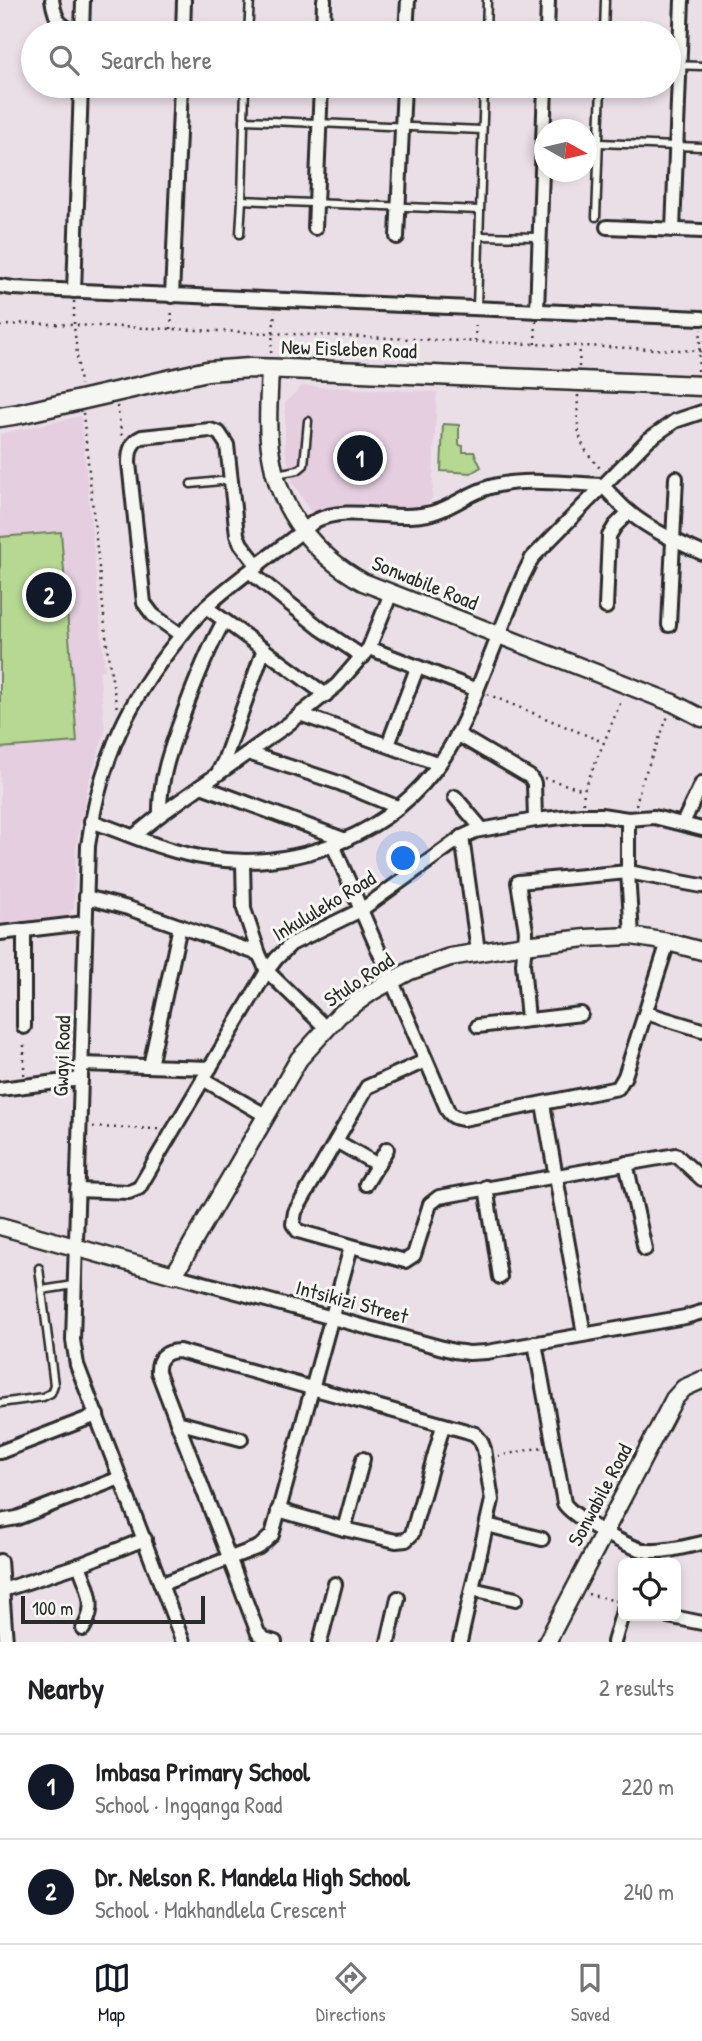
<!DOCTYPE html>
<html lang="en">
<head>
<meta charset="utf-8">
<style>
  :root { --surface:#fff; --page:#f6f6f6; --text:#202124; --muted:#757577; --line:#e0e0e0; --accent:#111827 }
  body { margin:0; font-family:"Patrick Hand",sans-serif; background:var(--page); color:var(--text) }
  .controls { position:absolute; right:21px; bottom:21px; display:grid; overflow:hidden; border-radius:10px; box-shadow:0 4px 10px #0003 }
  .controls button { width:63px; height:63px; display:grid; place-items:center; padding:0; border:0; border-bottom:2px solid var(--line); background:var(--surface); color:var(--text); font:35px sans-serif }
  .compass { position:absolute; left:534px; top:119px; width:63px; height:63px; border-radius:50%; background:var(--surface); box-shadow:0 4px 10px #0003; rotate:98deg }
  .scale { position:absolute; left:21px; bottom:18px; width:184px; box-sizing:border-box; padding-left:7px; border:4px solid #2b2b2b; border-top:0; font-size:19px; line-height:24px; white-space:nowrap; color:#2b2b2b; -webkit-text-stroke:5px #f6f6f2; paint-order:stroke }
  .you { position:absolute; left:404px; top:859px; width:24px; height:24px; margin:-18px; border:5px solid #fff; border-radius:50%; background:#1a73e8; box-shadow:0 0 0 10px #1a73e833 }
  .badge { display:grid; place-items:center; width:46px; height:46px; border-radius:50%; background:var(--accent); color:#fff; font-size:23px; font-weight:700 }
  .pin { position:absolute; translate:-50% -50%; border:4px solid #fff; box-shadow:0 2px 7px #0006 }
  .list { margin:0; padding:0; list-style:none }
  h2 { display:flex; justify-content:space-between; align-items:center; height:91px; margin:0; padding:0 28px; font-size:30px }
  h2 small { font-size:23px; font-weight:400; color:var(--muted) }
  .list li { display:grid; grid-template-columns:46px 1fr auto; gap:21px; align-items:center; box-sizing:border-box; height:105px; padding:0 28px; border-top:2px solid var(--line) }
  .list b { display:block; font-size:26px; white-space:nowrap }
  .list p { margin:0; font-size:23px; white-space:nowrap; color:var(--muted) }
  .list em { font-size:23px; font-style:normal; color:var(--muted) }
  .icon { flex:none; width:38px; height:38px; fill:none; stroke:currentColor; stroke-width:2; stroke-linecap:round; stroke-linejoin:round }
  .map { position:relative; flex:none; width:702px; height:1642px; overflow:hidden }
  .search { position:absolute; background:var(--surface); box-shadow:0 4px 10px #0003; left:21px; right:21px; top:21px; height:77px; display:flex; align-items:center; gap:18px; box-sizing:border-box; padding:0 24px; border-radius:38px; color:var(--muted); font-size:26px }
  .sheet { height:301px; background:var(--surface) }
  nav { display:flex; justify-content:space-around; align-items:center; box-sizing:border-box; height:98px; border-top:2px solid var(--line); background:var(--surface); font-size:19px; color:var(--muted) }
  nav a { display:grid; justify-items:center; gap:4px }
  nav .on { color:var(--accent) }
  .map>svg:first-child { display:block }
  .built { fill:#e4cedf }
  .green { fill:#b6d892; stroke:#70825e; stroke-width:2 }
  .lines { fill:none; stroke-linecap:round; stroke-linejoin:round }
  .service-casing { stroke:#2b2b2b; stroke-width:11 }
  .minor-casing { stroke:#2b2b2b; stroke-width:18 }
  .tertiary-casing { stroke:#2b2b2b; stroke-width:21 }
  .secondary-casing { stroke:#2b2b2b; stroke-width:23 }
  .path { stroke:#2b2b2b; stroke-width:2.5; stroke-dasharray:2 5; stroke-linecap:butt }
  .service { stroke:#f6f6f2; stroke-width:6 }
  .minor { stroke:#f6f6f2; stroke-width:12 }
  .tertiary { stroke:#f6f6f2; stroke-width:16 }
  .secondary { stroke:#f6f6f2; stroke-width:18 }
  .labels { text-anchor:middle; stroke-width:6; stroke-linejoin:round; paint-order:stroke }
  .street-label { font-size:21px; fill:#2b2b2b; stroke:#f6f6f2 }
</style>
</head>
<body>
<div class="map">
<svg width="702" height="1642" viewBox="0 0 702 1642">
  <rect width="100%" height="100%" fill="#ebdfe7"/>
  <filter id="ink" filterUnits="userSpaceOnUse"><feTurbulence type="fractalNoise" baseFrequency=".0143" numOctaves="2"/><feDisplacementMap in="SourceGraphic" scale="14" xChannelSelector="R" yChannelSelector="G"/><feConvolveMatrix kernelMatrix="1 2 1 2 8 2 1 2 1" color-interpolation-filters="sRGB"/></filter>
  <g filter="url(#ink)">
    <g class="built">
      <polygon points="302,386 437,392 432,499 421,510 324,506 315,512 311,512 292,481 285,449 285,403"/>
      <polygon points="81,416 105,670 99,671 105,732 88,785 76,848 74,908 68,916 0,924 0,434"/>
    </g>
    <g class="green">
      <polygon points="443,424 459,425 459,445 463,446 463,452 474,452 481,467 471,473 441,471"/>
      <polygon points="61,532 77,742 0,748 0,537"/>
    </g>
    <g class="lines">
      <defs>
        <g id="service">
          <polyline points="248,33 250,0"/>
          <polyline points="486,33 487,0"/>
          <polyline points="604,33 605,0"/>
          <polyline points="669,65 702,66"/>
          <polyline points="244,120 482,130"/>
          <polyline points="599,143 702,147"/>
          <polyline points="242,200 245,86"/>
          <polyline points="596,217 601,86"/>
          <polyline points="240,234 242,200 479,210"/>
          <polyline points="479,236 539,237"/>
          <polyline points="477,307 484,86"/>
          <polyline points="276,474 298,470 304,465 308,421"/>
          <polyline points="191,484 230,480"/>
          <polyline points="42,1290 74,1285"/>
          <polyline points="0,1403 43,1397 51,1393 54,1385 39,1268"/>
        </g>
        <g id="minor">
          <path d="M 52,0 C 56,21 58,25 78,33"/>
          <polyline points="82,33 83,0"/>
          <polyline points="183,33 184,0"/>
          <polyline points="323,33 324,0"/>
          <polyline points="406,33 408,0"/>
          <polyline points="547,33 548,0"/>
          <polyline points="607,227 702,231"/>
          <polyline points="315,228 321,86"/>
          <polyline points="673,230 682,0"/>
          <polyline points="397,237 404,86"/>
          <polyline points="0,286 13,288 702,318"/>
          <polyline points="74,291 81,86"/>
          <polyline points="172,296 181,86"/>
          <polyline points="537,311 545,86"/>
          <polyline points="250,572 320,628 363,657"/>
          <polyline points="206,607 326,695"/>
          <polyline points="606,607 609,536 615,526 629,512"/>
          <polyline points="669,625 676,478"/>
          <path d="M 181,635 L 153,615 L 144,603 L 129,463 C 129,451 131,442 142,437 L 210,430 L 219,433 L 227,445 L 237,535 L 241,544 L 258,566"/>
          <polyline points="369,648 477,690"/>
          <polyline points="300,714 439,764"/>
          <polyline points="457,734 530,777 534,783 535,820"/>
          <polyline points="388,745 417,668"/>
          <polyline points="248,753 339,783 397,807"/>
          <polyline points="218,773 224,761 264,649"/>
          <polyline points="201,786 346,840"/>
          <polyline points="455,797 482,829"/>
          <path d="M 160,815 C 159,779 171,748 183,715 C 195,682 207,651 224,621"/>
          <polyline points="628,819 628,872 632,936"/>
          <path d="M 91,821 C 129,834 168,853 208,858 C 298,872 393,834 444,757 C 462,730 473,700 485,670 C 497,639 510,607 523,576 L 532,558 L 648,440 L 675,421 L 702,412"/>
          <polyline points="683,823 702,783"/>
          <polyline points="134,836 160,815 287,725 337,685 369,648 391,593"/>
          <polyline points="462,837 478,951"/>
          <path d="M 333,845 L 448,1111 C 452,1117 456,1118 463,1119 L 618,1088 L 625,1076 L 668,942"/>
          <polyline points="243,862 244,909 259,954 267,971 326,1028"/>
          <polyline points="86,897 128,908 259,954"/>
          <polyline points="24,930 24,1027"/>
          <polyline points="0,933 85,923"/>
          <polyline points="646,1013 702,1030"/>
          <polyline points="528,1019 523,964 526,931 518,882 628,872 702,886"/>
          <polyline points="478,1026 581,1014"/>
          <polyline points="425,1061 367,1087 295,1212 293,1224 298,1231 405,1261 414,1255 430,1204 439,1197 676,1155 702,1179"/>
          <polyline points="81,1064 210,1068"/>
          <polyline points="150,1066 180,926"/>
          <polyline points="203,1079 265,1115"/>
          <polyline points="0,1089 81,1079"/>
          <polyline points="543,1104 584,1334"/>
          <polyline points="336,1141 378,1165"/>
          <polyline points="626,1163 645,1249"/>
          <polyline points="366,1184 387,1149"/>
          <polyline points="486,1187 500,1277"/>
          <polyline points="77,1190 129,1192 139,1188 267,971 276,959 291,944 361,910 462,837 475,831 535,820 582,815 601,815 628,819 654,817 702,829"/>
          <polyline points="174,1275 454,1351 469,1353 487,1352 685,1317 702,1312"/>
          <path d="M 535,1343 L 564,1503 C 572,1517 632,1550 648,1551 C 666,1552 685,1547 702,1543"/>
          <polyline points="177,1422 241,1439"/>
          <polyline points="0,1452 97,1415"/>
          <polyline points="278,1510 344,1529 396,1541 406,1540 412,1534 443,1426"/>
          <polyline points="0,1521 17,1518 120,1478"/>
          <polyline points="487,1525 542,1539"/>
          <polyline points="344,1529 363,1459"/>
          <polyline points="0,1561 6,1642"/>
          <path d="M 79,1565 C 88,1589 98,1605 83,1629"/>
          <polyline points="162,1584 259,1547 272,1535 351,1247"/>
          <polyline points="472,1589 516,1599"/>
          <polyline points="3,1590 79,1565 145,1539"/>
          <polyline points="668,1616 702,1623"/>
          <path d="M 183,1642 L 77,1365 L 73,1340 L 88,846 C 98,772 122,711 168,652 C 180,637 192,621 206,607 C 240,576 279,550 315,521 C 347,505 386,520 421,515 C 448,512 465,494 490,487 C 523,477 567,484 602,485 C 611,494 620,505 630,513 C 651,530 677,542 702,553"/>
          <path d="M 275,1642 L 265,1639 L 258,1633 L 158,1372 C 157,1358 166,1351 179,1351 L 466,1431 L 475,1434 L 481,1441 L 484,1449 L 492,1500 L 460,1642"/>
          <polyline points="320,1642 335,1584"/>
          <polyline points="388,1642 398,1598"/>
          <polyline points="614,1642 623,1611"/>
        </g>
        <g id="tertiary">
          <path d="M 270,369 C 269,398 266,427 271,455 C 279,511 315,555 363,582 L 673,703 L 702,718"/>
          <polyline points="0,1226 174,1275 299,1059 339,1015 373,991 410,971 450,957 524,945 586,938 632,936 668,942 702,951"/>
          <polyline points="547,1642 674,1399 684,1388 702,1380"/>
        </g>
        <polyline id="secondary" points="0,417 19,414 207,371 250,368 288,369 702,386"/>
      </defs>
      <use href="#service" class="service-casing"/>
      <use href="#minor" class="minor-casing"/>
      <use href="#tertiary" class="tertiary-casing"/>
      <use href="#secondary" class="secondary-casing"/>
      <g class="path">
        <polyline points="74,301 74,325 80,385"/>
        <polyline points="0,326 26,323 702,351"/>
        <polyline points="171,329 172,308"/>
        <polyline points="475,341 476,320"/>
        <polyline points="535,344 536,321"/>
        <polyline points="271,353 275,311"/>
        <polyline points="579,367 580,346"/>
        <polyline points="698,371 701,329"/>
        <path d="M 578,395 C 577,431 576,445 603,471"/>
        <polyline points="117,406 122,437"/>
        <polyline points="83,413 108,655 117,709"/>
        <polyline points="487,694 603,742"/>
        <polyline points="544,778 584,790"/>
        <polyline points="583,803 584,790 622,699"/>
        <polyline points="636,805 641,784 668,716"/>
        <polyline points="24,1075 24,1040"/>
        <polyline points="93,1127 159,1129"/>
        <polyline points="498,1456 543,1447"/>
        <polyline points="588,1594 616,1601"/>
      </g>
      <use href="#service" class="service"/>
      <use href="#minor" class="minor"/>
      <use href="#tertiary" class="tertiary"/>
      <use href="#secondary" class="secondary"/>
    </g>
  </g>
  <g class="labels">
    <g class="street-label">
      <text transform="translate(349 349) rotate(2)" y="7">New Eisleben Road</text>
      <text transform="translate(425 583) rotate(22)" y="7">Sonwabile Road</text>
      <text transform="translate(324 906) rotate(-31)" y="7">Inkululeko Road</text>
      <text transform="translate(359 980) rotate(-34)" y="7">Stulo Road</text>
      <text transform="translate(62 1056) rotate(-88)" y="7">Gwayi Road</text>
      <text transform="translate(352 1302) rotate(15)" y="7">Intsikizi Street</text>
      <text transform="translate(600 1495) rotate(-62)" y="7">Sonwabile Road</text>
    </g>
  </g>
</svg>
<div class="controls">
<button><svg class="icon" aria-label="locate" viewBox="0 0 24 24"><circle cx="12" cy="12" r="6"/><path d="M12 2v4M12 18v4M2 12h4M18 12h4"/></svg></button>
</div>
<svg class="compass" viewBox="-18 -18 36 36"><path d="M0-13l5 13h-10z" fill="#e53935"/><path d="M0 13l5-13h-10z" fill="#757577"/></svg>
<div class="scale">100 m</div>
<div class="you"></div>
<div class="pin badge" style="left:360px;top:458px">1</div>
<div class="pin badge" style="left:49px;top:595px">2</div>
<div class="search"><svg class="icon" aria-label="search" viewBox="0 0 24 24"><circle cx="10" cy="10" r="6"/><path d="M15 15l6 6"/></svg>Search here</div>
</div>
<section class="sheet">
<h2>Nearby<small>2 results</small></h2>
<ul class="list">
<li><span class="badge">1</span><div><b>Imbasa Primary School</b><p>School · Ingqanga Road</p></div><em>220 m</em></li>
<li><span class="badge">2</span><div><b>Dr. Nelson R. Mandela High School</b><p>School · Makhandlela Crescent</p></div><em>240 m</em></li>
</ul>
</section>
<nav>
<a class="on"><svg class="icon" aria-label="map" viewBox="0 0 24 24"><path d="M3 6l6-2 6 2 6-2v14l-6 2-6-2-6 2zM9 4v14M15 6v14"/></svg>Map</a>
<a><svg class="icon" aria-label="directions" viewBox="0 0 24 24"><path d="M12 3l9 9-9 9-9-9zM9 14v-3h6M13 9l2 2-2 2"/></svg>Directions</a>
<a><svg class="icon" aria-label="saved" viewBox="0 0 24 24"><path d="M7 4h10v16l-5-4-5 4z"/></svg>Saved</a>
</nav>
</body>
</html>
